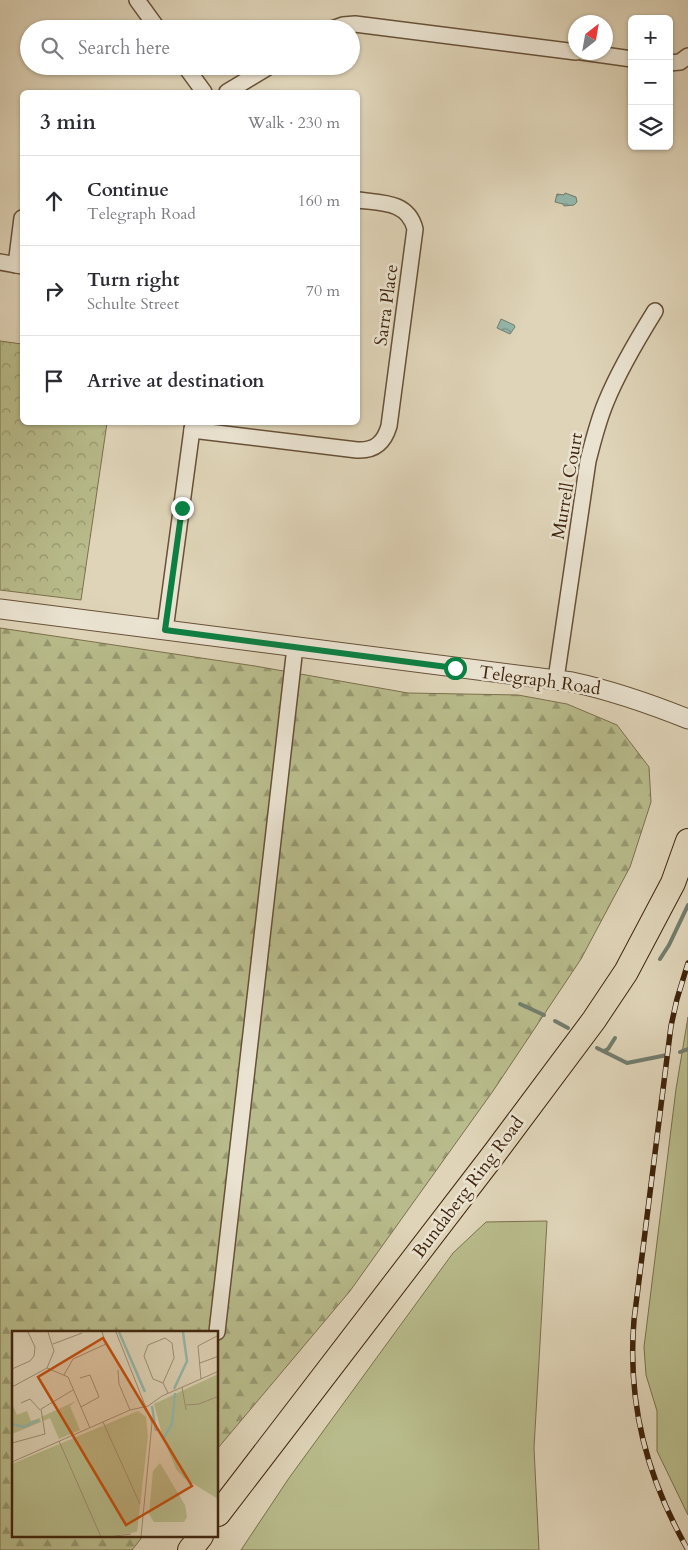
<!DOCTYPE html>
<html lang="en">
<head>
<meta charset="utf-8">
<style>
  :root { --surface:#fff; --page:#f7f7f7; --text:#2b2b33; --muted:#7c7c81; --line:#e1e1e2 }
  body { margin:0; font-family:Cardo,serif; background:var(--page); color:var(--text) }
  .controls { position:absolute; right:15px; top:15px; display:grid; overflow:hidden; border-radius:8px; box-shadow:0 1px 4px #0004 }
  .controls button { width:45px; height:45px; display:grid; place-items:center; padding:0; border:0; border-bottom:1px solid var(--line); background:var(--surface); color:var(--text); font:25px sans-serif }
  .compass { position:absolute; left:568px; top:15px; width:45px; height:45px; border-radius:50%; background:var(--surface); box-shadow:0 1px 4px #0004; rotate:31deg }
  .stop { position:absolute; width:15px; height:15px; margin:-11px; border:4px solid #0b8043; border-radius:50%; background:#fff }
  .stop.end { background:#0b8043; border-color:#fff; box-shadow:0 1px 5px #0008 }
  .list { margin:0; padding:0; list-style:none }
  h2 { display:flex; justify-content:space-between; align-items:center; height:65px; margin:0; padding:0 20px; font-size:21px }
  h2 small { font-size:16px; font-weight:400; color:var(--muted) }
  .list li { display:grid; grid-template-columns:32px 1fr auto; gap:15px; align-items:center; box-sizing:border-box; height:90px; padding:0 20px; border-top:1px solid var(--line) }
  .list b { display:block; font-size:19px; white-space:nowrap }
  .list p { margin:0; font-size:16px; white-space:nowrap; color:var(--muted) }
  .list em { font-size:16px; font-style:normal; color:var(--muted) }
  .icon { flex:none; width:28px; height:28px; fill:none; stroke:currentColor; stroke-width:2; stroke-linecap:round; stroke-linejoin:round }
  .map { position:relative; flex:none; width:688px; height:1550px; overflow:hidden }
  .search { position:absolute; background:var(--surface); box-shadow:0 1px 4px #0004; left:20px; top:20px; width:340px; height:55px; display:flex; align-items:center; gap:12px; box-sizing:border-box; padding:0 18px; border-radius:28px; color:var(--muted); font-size:19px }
  .panel { position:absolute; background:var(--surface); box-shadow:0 1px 4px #0004; left:20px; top:90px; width:340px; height:335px; border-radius:8px }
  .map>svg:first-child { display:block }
  .grass { fill:#b8bb8b; stroke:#7c704c }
  .forest { fill:url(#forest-firs); stroke:#7c704c }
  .park { fill:url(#park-crowns); stroke:#7c704c }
  .water { fill:url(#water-waves); stroke:#727d6d }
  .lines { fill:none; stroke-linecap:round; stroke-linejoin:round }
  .stream { stroke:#727d6d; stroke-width:4 }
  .minor-casing { stroke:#685138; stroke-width:18 }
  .tertiary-casing { stroke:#685138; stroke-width:21 }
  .primary-casing { stroke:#40250d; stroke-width:26 }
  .minor { stroke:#eae3d1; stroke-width:15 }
  .tertiary { stroke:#eae3d1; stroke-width:19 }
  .primary { stroke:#dfd4b8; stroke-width:24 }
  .rail-casing { stroke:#40250d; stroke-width:5.5 }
  .rail { stroke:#eae3d1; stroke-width:4; stroke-dasharray:11; stroke-linecap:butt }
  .route { stroke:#0b8043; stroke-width:6 }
  .labels { text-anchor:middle; stroke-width:5; stroke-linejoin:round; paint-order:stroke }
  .street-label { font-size:18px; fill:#40250d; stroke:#eae3d1 }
  .inset-river { fill:none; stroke:#93b8ad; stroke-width:2.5 }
  .inset-road { fill:none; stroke:#9f8e74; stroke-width:1 }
  .view { fill:#c64f0c; fill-opacity:0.15; stroke:#c64f0c; stroke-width:2.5 }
  .inset-edge { fill:none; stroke:#40250d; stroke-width:2.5 }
</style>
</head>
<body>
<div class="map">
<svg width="688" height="1550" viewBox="0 0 688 1550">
  <defs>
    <pattern id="forest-firs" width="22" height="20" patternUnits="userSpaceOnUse" patternTransform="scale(1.25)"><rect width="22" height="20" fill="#b8bb8b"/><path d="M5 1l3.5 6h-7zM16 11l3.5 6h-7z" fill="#979870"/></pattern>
    <pattern id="park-crowns" width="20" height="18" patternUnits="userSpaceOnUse" patternTransform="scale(1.25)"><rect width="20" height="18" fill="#b8bb8b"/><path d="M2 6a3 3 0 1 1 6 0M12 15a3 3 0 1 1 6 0" fill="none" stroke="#979870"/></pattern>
    <pattern id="water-waves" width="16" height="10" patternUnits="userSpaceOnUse" patternTransform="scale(1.25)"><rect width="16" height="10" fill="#93b8ad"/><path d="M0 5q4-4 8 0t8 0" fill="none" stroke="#79958b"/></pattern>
  </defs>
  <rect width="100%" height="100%" fill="#dfd4b8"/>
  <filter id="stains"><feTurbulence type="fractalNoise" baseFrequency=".004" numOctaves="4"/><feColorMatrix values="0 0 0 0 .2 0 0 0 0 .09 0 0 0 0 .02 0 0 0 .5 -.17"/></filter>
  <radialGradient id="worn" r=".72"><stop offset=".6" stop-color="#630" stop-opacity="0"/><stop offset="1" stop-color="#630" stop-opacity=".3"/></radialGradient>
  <g class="grass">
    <polygon points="688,1017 688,1515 657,1451 657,1411 646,1375 644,1347 676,1089"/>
    <polygon points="547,1221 534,1448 539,1550 241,1550 289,1478 453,1253 486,1222"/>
  </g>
  <polygon class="forest" points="0,628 255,666 408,693 518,695 567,704 617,725 649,767 651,802 630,867 581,959 493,1091 350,1291 218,1448 218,1332 14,1332 14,1536 143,1536 132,1550 0,1550"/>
  <polygon class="park" points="0,341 22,344 22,422 107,423 81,600 0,590"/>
  <g class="water">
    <polygon points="565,193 576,197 577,202 574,205 564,206 563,204 555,202 557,194 564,195"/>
    <polygon points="501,319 514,325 515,327 510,334 497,328"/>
  </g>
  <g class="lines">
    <g class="stream">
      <polyline points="660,959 669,945 688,905"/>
      <polyline points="520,1004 544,1015"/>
      <polyline points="555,1021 568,1028"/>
      <polyline points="597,1048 627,1063 667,1055"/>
      <polyline points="604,1051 608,1049 615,1038"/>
      <polyline points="680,1052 688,1049"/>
    </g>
    <defs>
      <g id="minor">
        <polyline points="137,0 158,29"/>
        <polyline points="332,29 343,25 355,24 576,52"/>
        <polyline points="582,52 632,59"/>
        <polyline points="669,63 680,62 688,56"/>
        <polyline points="185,66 204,92"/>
        <polyline points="227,92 270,66"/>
        <polyline points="0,262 22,266"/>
        <polyline points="16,265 22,218"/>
        <path d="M 192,430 L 357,450 C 375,451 384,443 389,426 L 415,229 C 408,201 381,203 358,200"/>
        <polyline points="165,630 193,422"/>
        <path d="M 556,679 L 588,461 C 593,441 598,421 606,402 C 619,370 637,340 655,311"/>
        <polyline points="217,1332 295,647"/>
      </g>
      <path id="tertiary" d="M 0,609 L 572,682 C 614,691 648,703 688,719"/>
      <g id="primary">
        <polyline points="218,1514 494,1154 594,1020 626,972 673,883 688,841"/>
        <polyline points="190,1550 201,1536"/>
      </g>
    </defs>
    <use href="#minor" class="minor-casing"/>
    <use href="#tertiary" class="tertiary-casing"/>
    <use href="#primary" class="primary-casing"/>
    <use href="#minor" class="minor"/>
    <use href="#tertiary" class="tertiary"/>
    <use href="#primary" class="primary"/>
    <defs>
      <path id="rail" d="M 688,1550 C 647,1478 627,1404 634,1320 L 671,1026 L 677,999 L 688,963"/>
    </defs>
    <use href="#rail" class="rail-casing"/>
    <use href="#rail" class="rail"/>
  </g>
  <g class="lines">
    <polyline class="route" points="182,508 165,630 455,668"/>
  </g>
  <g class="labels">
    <g class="street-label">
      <text transform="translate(386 305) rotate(-82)" y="6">Sarra Place</text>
      <text transform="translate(567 486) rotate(-80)" y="6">Murrell Court</text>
      <text transform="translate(540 680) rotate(8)" y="6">Telegraph Road</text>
      <text transform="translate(468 1187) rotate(-53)" y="6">Bundaberg Ring Road</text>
    </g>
  </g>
  <g transform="translate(12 1331)">
    <rect width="206" height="206" fill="#dfd4b8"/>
    <path d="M 206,43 L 206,168 L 172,147 L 164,138 L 150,104 L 142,73 ZM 148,132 L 173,174 L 175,186 L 172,191 L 142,191 L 137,183 L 141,140 Z" fill="#b8bb8b"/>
    <path d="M 126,80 L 134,86 L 136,105 L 125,201 L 92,206 L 2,206 L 0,133 Z" fill="#b8bb8b"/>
    <path d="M 64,70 L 58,75 L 68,99 L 47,108 L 38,87 L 31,90 L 29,86 ZM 1,75 L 5,84 L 15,80 L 19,90 L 28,87 L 29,91 L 0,103 Z" fill="#b8bb8b"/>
    <path class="inset-river" d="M 107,1 L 133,61M 162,58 L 175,30 L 171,1M 140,75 L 144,100M 0,77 L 0,93M 0,93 L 12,96 L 27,89M 151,108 L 160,93 L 163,62"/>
    <path class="inset-road" d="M 104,1 L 140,92 L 129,206M 41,13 L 70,2M 188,32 L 207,25M 35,37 L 56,46 L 78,97M 0,38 L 18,30 L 22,25 L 23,16 L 16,1M 106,39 L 107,53 L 118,79M 52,44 L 61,28 L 94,13 L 90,1M 68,47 L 78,44 L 87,66 L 69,76M 189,48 L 186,15 L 207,4M 151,52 L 162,27 L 160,12 L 153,7 L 136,14 L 132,25 L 141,48 L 151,52 L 156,62M 0,56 L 35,37 L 42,20 L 36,1M 170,56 L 174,79M 9,72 L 18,68 L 28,79M 174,74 L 187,73 L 207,65M 91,91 L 128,173M 47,110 L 89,206M 0,112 L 33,103 L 29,78 L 61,59M 0,131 L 118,79 L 136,75 L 150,65 L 207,40M 95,206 L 119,203"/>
    <path class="view" d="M 91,7 L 180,155 L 114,194 L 26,46 Z"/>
    <rect width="206" height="206" class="inset-edge"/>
  </g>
  <rect width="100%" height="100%" filter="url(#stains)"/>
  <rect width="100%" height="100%" fill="url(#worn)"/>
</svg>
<div class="controls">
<button>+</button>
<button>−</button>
<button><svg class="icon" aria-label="layers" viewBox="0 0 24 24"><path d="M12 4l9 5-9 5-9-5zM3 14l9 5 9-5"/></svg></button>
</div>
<svg class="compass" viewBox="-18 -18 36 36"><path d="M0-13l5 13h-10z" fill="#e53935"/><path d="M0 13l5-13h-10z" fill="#7c7c81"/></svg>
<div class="stop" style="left:455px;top:668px"></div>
<div class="stop end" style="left:182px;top:508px"></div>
<div class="search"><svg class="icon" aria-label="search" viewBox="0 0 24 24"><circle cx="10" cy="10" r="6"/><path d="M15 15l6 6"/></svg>Search here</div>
<section class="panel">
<h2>3 min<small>Walk · 230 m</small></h2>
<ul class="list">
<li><svg class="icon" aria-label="ahead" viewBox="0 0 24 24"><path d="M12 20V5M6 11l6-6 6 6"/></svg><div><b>Continue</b><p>Telegraph Road</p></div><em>160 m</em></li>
<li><svg class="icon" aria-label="right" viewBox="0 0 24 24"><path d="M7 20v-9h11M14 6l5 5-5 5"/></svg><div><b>Turn right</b><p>Schulte Street</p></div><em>70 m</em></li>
<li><svg class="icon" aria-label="arrive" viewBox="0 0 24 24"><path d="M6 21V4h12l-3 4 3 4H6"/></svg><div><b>Arrive at destination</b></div></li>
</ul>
</section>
</div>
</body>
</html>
